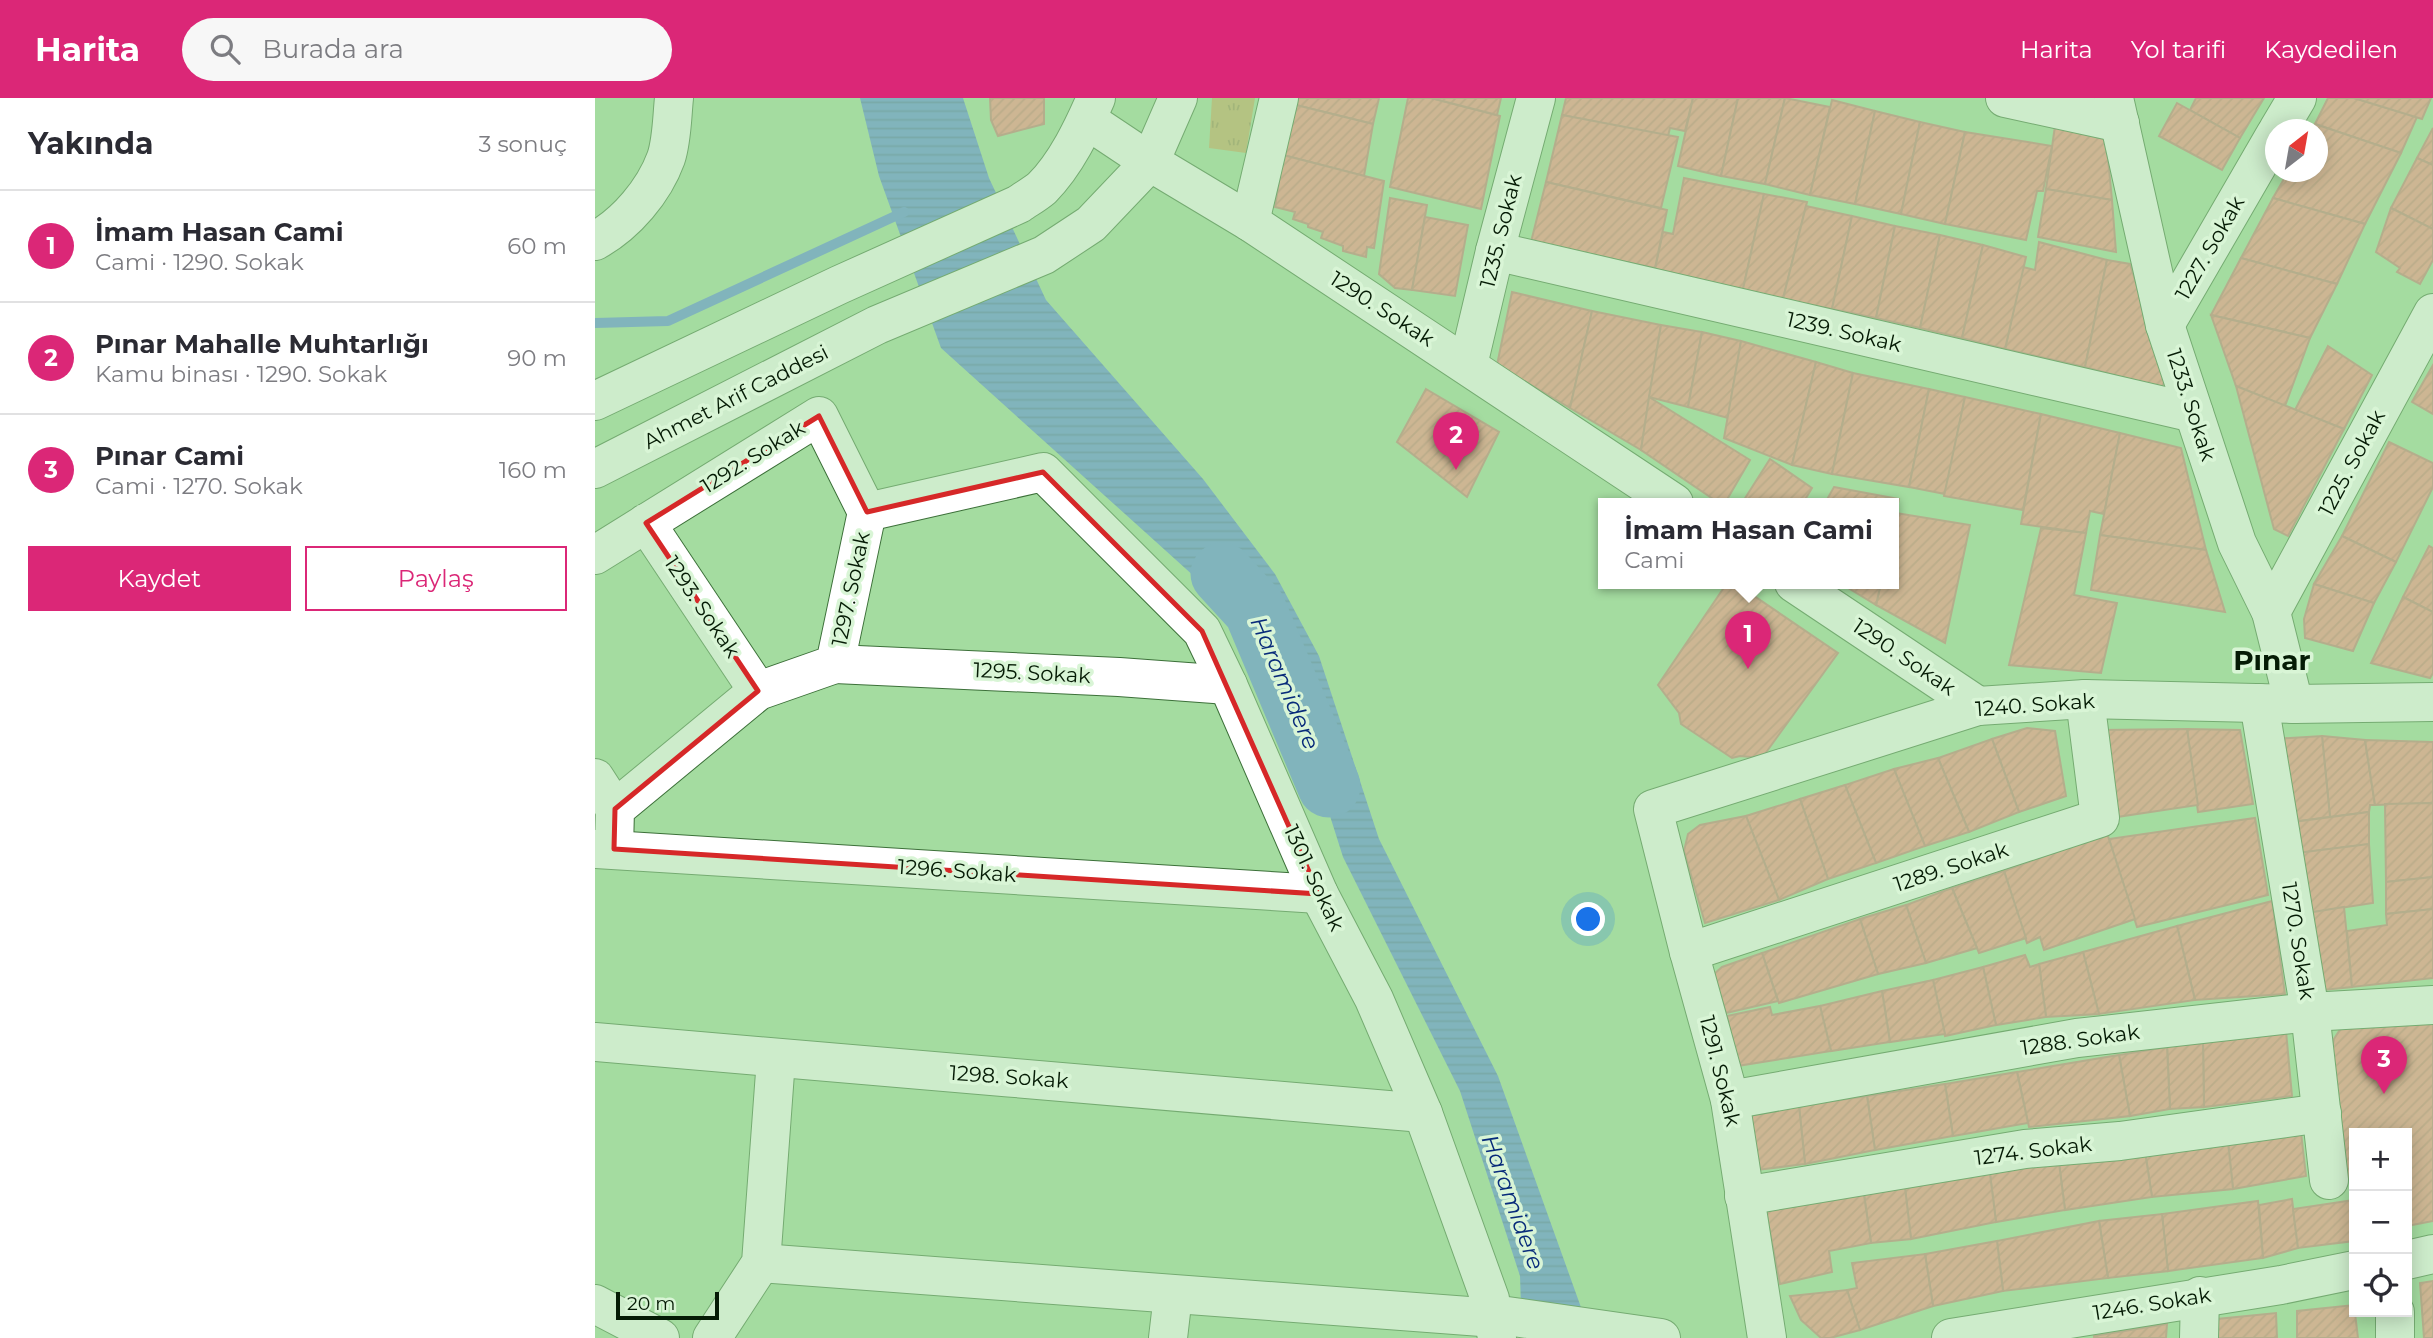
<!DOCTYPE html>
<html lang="tr">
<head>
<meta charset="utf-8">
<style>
  :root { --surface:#fff; --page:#f7f7f7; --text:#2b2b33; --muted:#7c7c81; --line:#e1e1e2; --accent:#db2777 }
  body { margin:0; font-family:Montserrat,sans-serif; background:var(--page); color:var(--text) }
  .controls { position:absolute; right:21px; bottom:21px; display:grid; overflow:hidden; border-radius:0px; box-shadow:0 4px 18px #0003 }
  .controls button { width:63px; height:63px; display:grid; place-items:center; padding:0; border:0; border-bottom:2px solid var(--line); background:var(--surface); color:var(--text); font:35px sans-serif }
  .compass { position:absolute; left:1670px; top:21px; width:63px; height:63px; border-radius:50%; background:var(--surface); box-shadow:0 4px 18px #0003; rotate:31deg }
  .scale { position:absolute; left:21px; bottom:18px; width:103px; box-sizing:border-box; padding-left:7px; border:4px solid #051b05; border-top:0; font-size:19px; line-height:24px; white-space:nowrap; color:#051b05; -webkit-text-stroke:5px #d9f5d6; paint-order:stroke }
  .you { position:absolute; left:994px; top:822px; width:24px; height:24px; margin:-18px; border:5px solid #fff; border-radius:50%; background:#1a73e8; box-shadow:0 0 0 10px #1a73e833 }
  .badge { display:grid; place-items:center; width:46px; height:46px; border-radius:50%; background:var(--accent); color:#fff; font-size:23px; font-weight:700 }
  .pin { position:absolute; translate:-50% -58px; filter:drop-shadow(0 2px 4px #0008) }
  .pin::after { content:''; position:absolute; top:37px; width:24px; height:21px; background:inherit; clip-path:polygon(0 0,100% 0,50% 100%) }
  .popup { position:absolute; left:1003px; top:400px; width:301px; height:91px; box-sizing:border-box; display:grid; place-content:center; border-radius:0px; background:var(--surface); filter:drop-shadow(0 2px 5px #0005); font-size:23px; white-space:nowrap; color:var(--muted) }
  .popup b { font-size:26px; color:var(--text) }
  .popup::after { content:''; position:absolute; left:50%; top:100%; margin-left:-14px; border:14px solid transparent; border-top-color:var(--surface) }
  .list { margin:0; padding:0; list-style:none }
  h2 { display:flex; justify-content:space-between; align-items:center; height:91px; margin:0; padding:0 28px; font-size:30px }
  h2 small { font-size:23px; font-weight:400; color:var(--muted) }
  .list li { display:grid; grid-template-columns:46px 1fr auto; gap:21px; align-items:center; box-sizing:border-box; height:112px; padding:0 28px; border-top:2px solid var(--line) }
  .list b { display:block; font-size:26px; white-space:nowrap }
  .list p { margin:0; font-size:23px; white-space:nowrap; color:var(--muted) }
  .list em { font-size:23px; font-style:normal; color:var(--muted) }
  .actions { display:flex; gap:14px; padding:21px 28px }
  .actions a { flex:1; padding:16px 0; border:2px solid var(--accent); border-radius:0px; text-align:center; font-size:24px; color:var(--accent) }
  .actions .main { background:var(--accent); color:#fff }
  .icon { flex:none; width:38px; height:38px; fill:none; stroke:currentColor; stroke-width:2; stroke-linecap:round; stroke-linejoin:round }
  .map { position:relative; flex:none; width:1838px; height:1240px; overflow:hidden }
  header { display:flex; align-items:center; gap:42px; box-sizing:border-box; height:98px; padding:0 35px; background:var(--accent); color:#fff }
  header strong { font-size:33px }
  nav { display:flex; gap:38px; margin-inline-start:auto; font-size:24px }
  .search { width:490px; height:63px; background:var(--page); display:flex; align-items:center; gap:18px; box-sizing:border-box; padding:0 24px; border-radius:38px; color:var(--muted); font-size:26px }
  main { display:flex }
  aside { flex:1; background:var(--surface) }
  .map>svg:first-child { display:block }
  .grass { fill:url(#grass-tufts) }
  .water { fill:url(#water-rules) }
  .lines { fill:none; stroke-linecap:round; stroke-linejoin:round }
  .stream { stroke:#5784de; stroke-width:10 }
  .river { stroke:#5784de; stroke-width:63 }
  .building { fill:url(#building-hatch); stroke:#c87774; stroke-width:2 }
  .minor-casing { stroke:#3c7039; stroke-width:40 }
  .major-casing { stroke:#3c7039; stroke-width:40 }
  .minor { stroke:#fff; stroke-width:38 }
  .major { stroke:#fff; stroke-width:38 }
  .marked { fill:none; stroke:#d62828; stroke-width:5; stroke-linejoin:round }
  .labels { text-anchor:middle; stroke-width:7; stroke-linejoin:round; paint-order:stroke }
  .street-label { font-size:21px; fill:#051b05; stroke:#d9f5d6 }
  .water-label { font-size:23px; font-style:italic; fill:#082b7a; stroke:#d9f5d6 }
  .district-label { font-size:28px; font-weight:bold; fill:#051b05; stroke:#d9f5d6 }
</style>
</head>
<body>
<header>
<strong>Harita</strong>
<div class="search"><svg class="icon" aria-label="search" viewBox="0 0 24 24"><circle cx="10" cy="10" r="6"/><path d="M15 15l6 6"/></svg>Burada ara</div>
<nav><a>Harita</a><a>Yol tarifi</a><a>Kaydedilen</a></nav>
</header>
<main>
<aside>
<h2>Yakında<small>3 sonuç</small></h2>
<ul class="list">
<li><span class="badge">1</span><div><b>İmam Hasan Cami</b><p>Cami · 1290. Sokak</p></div><em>60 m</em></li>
<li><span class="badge">2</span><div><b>Pınar Mahalle Muhtarlığı</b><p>Kamu binası · 1290. Sokak</p></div><em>90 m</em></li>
<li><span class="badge">3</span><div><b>Pınar Cami</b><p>Cami · 1270. Sokak</p></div><em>160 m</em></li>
</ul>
<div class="actions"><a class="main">Kaydet</a><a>Paylaş</a></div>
</aside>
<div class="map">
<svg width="1838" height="1240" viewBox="0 0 1838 1240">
  <defs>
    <pattern id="grass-tufts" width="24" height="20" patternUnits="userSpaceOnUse" patternTransform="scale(1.75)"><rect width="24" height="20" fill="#c8a45e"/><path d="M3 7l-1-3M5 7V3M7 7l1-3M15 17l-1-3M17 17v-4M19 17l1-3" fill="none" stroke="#a0854c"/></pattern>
    <pattern id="water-rules" width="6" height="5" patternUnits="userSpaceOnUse" patternTransform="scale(1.75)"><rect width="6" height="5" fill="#5784de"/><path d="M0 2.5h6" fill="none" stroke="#466bb2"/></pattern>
    <pattern id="building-hatch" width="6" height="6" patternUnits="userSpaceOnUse" patternTransform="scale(1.75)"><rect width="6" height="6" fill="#fe8784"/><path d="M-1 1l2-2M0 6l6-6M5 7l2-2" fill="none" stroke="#d87470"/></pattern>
  </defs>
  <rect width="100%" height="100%" fill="#a4dca0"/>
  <polygon class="grass" points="617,0 660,0 651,55 614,50"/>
  <polygon class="water" points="265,0 368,0 394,80 451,202 608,381 680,476 724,558 784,741 903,978 997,1240 927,1240 925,1178 865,993 748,759 683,554 346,250 284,78"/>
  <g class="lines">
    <polyline class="stream" points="0,225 73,223 309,114"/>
    <polyline class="river" points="627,476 660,512 734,688"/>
  </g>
  <g class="building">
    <polygon points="395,0 449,0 449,26 403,38 396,22"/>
    <polygon points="703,0 784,0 778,26 701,7"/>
    <polygon points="813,0 836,0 905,18 886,111 795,89"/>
    <polygon points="836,0 906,0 902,17"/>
    <polygon points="971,0 1098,0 1090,33 1075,30 1073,38 967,17"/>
    <polygon points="1098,0 1143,0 1126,78 1083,68"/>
    <polygon points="1143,0 1190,0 1170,86 1126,78"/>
    <polygon points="1190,0 1235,9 1215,97 1170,86"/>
    <polygon points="1601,0 1669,0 1645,40 1595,12"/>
    <polygon points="1733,0 1759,0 1822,19 1806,55 1720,26"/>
    <polygon points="1759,0 1836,0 1827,21"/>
    <polygon points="1237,2 1280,13 1260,106 1215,97"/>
    <polygon points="1582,5 1645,40 1627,72 1564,38"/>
    <polygon points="701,7 778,26 769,78 688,57"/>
    <polygon points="1280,13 1325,24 1306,116 1260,106"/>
    <polygon points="967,17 1083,39 1066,110 951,84"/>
    <polygon points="1325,24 1370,34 1350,126 1306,116"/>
    <polygon points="1720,26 1806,55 1770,126 1678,100 1693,74 1722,74 1722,32 1716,32"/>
    <polygon points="1460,28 1510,30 1517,102 1451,91"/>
    <polygon points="1838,30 1838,67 1822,60"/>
    <polygon points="1370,34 1457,48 1448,93 1442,93 1431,142 1350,126"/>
    <polygon points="688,57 789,83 779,150 772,149 771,159 748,153 748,148 726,140 728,134 713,129 713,126 698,121 700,114 680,109"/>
    <polygon points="1822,60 1838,67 1838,131 1796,110"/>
    <polygon points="1089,80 1169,96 1148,191 1059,175 1068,134 1078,136"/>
    <polygon points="951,84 1072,112 1060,170 936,144"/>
    <polygon points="1451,91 1517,102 1521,154 1443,139"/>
    <polygon points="1169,96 1212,104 1188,201 1148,191"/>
    <polygon points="795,100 832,107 817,192 800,190 784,176"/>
    <polygon points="1678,100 1770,126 1742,186 1646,160"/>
    <polygon points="1211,108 1257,118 1237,211 1188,201"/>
    <polygon points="1796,110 1838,131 1838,162 1825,186 1802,174 1805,170 1781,154"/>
    <polygon points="1257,118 1300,128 1281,220 1237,211"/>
    <polygon points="830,119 873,127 860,198 817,192"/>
    <polygon points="1300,128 1345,137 1325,230 1281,220"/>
    <polygon points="1345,137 1388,147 1367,240 1325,230"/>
    <polygon points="1444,144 1512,162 1490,269 1410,251 1428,169 1440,172"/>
    <polygon points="1388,147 1431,159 1410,251 1367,240"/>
    <polygon points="1646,160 1742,186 1715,240 1616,217"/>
    <polygon points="1512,162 1535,166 1571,281 1566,290 1490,269"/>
    <polygon points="917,194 997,213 975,310 902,267"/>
    <polygon points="997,213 1066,227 1046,352 975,310"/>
    <polygon points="1616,217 1715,240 1690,308 1641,288"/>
    <polygon points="1066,227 1107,234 1093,309 1054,299"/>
    <polygon points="1107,234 1146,243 1133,320 1093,309"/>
    <polygon points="1146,243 1221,264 1197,367 1129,340"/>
    <polygon points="1733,248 1777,277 1749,331 1700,312"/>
    <polygon points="1221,264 1258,275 1237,376 1197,367"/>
    <polygon points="1838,267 1838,316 1817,304"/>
    <polygon points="1258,275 1334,291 1314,389 1237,376"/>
    <polygon points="1641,288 1749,331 1693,438 1679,431"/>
    <polygon points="831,291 904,334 872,399 802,344"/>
    <polygon points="1334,291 1370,299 1350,396 1314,389"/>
    <polygon points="1054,299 1155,362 1130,405 1124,405 1046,352"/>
    <polygon points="1370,299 1446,316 1428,412 1349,398"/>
    <polygon points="1446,316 1525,335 1509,416 1495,413 1491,435 1426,426"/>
    <polygon points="1525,335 1586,350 1611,452 1505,437"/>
    <polygon points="1794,344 1838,365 1838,389 1801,464 1747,438"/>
    <polygon points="1175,361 1217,390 1208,405 1147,405"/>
    <polygon points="1239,389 1304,401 1298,428 1298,405 1230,405"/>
    <polygon points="1301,415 1375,427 1350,545 1281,507 1286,485 1298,485 1298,428"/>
    <polygon points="1446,430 1491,435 1479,497 1522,505 1506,575 1414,567"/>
    <polygon points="1505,437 1611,452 1630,514 1496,492"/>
    <polygon points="1747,438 1801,464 1779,505 1719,486"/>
    <polygon points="1834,448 1838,450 1838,514 1808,499"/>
    <polygon points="1132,485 1140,485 1243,555 1167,660 1145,658 1137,660 1086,626 1084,615 1063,587"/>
    <polygon points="1245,485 1286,485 1281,507"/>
    <polygon points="1719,486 1779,505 1758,553 1710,540 1709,521"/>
    <polygon points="1808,499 1838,514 1838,575 1835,580 1776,565"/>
    <polygon points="1432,630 1460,633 1471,698 1424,714 1397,641"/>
    <polygon points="1592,631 1645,632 1658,706 1603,714"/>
    <polygon points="1592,631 1603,707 1515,720 1506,632"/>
    <polygon points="1727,638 1770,642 1780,707 1775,707 1774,714 1735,719"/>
    <polygon points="1727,638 1735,719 1690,725 1677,641"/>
    <polygon points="1397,641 1424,714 1374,734 1343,660"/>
    <polygon points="1770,642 1838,644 1838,705 1780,707"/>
    <polygon points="1343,660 1374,734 1330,748 1299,671"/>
    <polygon points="1299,671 1330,748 1281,765 1250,687"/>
    <polygon points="1250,687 1281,765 1233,781 1205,701"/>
    <polygon points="1205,701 1233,781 1184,802 1151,718"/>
    <polygon points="1838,705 1838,779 1791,784 1790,706"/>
    <polygon points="1774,714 1774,746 1694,756 1690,725"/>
    <polygon points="1151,718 1184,802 1110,825 1089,753 1093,736 1105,727"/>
    <polygon points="1660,720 1673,797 1542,829 1514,741"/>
    <polygon points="1512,735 1540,821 1449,852 1445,839 1432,845 1409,773"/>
    <polygon points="1774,746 1778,805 1706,816 1694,756"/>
    <polygon points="1409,773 1431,840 1384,855 1357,790"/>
    <polygon points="1838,779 1838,811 1791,816 1791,784"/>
    <polygon points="1357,790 1382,850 1331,865 1311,807"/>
    <polygon points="1677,803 1690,896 1600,902 1582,828"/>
    <polygon points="1311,807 1331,865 1283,876 1265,821"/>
    <polygon points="1749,809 1757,889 1718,893 1706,816"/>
    <polygon points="1838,811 1838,880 1757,889 1752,833 1792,827 1791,816"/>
    <polygon points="1265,821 1283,876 1184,905 1167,855"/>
    <polygon points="1582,828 1600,902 1504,916 1488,854"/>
    <polygon points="1488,854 1504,916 1451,919 1444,866"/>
    <polygon points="1167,855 1183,903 1131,915 1119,876 1127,869"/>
    <polygon points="1430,857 1435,869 1444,866 1451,919 1401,927 1388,869"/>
    <polygon points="1388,869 1401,927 1350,938 1338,882"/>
    <polygon points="1338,882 1350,936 1295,944 1287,893"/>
    <polygon points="1287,893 1295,944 1236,953 1225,908"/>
    <polygon points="1225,908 1236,953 1142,968 1132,918 1175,909 1177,917"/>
    <polygon points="1838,914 1838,1123 1812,1128 1812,1035 1759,1035 1759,1081 1750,1082 1736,957 1739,941 1748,927"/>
    <polygon points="1691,933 1697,998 1609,1009 1608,945"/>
    <polygon points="1608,945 1609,1009 1575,1011 1572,946"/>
    <polygon points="1572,949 1575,1011 1535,1018 1524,957"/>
    <polygon points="1524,957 1535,1018 1434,1029 1422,974"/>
    <polygon points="1422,974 1433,1025 1358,1038 1350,986"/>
    <polygon points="1350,986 1358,1038 1280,1052 1272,998"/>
    <polygon points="1272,998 1280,1052 1210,1066 1204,1008"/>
    <polygon points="1204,1008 1210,1066 1162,1072 1149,1017"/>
    <polygon points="1705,1026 1711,1078 1638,1091 1632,1035"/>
    <polygon points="1632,1035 1638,1091 1557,1099 1549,1047"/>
    <polygon points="1549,1047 1557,1099 1470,1112 1463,1057"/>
    <polygon points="1463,1057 1470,1112 1401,1124 1394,1068"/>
    <polygon points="1394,1068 1401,1124 1316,1141 1309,1081"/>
    <polygon points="1309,1081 1316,1141 1276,1145 1268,1090"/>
    <polygon points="1268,1090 1276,1145 1234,1153 1237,1174 1185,1186 1170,1108"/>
    <polygon points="1697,1101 1703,1150 1668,1160 1664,1107"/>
    <polygon points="1759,1102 1759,1143 1703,1150 1698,1111"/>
    <polygon points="1663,1103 1668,1160 1573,1173 1567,1116"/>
    <polygon points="1567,1116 1573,1173 1513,1180 1504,1123"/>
    <polygon points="1504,1123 1513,1180 1408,1193 1402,1143"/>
    <polygon points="1402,1143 1408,1193 1338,1208 1330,1156"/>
    <polygon points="1330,1156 1338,1208 1265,1232 1252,1192 1262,1190 1257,1165"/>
    <polygon points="1838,1183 1838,1240 1829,1240 1825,1185"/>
    <polygon points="1252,1192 1265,1232 1235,1240 1226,1240 1206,1222 1195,1198"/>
    <polygon points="1759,1207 1763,1240 1702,1240 1702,1213"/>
    <polygon points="1681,1215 1682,1240 1620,1240 1622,1221"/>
    <polygon points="1572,1226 1571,1240 1499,1240 1499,1238"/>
  </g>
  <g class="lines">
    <defs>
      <g id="minor">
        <polyline points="1410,0 1525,25"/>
        <polyline points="1519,0 1570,227 1642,445 1676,514 1699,606"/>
        <polyline points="492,22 555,64 655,124 1079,405"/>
        <polyline points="1683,32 1702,0"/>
        <polyline points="655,124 684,0"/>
        <path d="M 0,143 C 31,126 59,93 71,60 C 77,42 77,19 79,0"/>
        <polyline points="900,153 1599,315"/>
        <polyline points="1570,227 1680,37"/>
        <polyline points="873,267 900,153 941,0"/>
        <polyline points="272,414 448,374 607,533 633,587 724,796 779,901 828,1015 895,1201 902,1240"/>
        <polyline points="51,425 163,593"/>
        <polyline points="0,457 224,318 272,414"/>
        <polyline points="1199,485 1383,608"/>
        <polyline points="1676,514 1838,215"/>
        <polyline points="240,566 524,579 633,587"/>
        <polyline points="1664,605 1715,914 1734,1082"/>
        <polyline points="0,680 20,711"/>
        <polyline points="0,751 724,796"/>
        <polyline points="19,751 20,711 163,593 240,566 272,414"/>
        <polyline points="1094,854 1505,720 1490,601"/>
        <path d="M 0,944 C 276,970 552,989 828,1015"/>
        <polyline points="1135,1002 1482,940 1715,914 1838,907"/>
        <polyline points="1149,1098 1430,1051 1525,1043 1727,1015"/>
        <polyline points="1812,1162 1838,1156"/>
        <polyline points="166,1165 900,1220 912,1218 1066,1240"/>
        <polyline points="0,1206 65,1240"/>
        <polyline points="1800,1214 1800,1240"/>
        <polyline points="117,1240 166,1165 181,961"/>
        <polyline points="573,1240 578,1197"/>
        <polyline points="1172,1240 1135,1002 1094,854 1058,711 1383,608 1490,601 1699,606 1838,604"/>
        <polyline points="1356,1240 1686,1187 1759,1172"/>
        <polyline points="1604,1240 1605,1198"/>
      </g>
      <g id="major">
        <path d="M 0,303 L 244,187 L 424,106 C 431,101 440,96 447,90 C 471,66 488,30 501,0"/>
        <polyline points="0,371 282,227 449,157 496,126 555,64 583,0"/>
      </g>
    </defs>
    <use href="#minor" class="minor-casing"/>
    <use href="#major" class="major-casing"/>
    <use href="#minor" class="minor"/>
    <use href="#major" class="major"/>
  </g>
  <path d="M0 0H1838V1240H0ZM 224,318 L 272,414 L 448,374 L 607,533 L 724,796 L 19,751 L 20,711 L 163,593 L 51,425 Z" fill="#a4dca0" fill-opacity=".55" fill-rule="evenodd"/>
  <path class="marked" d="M 224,318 L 272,414 L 448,374 L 607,533 L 724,796 L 19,751 L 20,711 L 163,593 L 51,425 Z"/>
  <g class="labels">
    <g class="street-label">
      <text transform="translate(906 133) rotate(-76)" y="7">1235. Sokak</text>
      <text transform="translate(1615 150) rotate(-60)" y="7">1227. Sokak</text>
      <text transform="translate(787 211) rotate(33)" y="7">1290. Sokak</text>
      <text transform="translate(1249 234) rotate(13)" y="7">1239. Sokak</text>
      <text transform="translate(141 299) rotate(-27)" y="7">Ahmet Arif Caddesi</text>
      <text transform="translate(1596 307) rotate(72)" y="7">1233. Sokak</text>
      <text transform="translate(158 359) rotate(-32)" y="7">1292. Sokak</text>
      <text transform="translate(1757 365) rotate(-62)" y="7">1225. Sokak</text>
      <text transform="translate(256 491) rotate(-78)" y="7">1297. Sokak</text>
      <text transform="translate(107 509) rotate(56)" y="7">1293. Sokak</text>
      <text transform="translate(1309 559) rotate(34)" y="7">1290. Sokak</text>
      <text transform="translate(437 575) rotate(3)" y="7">1295. Sokak</text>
      <text transform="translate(1440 607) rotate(-4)" y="7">1240. Sokak</text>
      <text transform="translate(1356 769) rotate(-18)" y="7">1289. Sokak</text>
      <text transform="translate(362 773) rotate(4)" y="7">1296. Sokak</text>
      <text transform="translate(719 780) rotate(65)" y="7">1301. Sokak</text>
      <text transform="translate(1703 843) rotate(81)" y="7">1270. Sokak</text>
      <text transform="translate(1485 942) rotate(-8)" y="7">1288. Sokak</text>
      <text transform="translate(1125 973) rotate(76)" y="7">1291. Sokak</text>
      <text transform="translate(414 979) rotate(4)" y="7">1298. Sokak</text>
      <text transform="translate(1438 1053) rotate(-7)" y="7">1274. Sokak</text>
      <text transform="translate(1557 1206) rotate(-9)" y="7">1246. Sokak</text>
    </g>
    <g class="water-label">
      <text transform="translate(690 585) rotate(67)" y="8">Haramidere</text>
      <text transform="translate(918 1104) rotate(70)" y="8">Haramidere</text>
    </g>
    <g class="district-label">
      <text x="1677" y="572">Pınar</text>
    </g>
  </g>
</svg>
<div class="controls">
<button>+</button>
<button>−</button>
<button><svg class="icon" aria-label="locate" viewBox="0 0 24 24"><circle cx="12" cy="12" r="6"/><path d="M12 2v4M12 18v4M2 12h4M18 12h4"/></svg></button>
</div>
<svg class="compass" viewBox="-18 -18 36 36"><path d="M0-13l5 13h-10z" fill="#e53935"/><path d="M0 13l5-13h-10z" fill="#7c7c81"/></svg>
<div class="scale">20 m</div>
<div class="you"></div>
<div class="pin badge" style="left:1153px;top:571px">1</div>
<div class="popup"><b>İmam Hasan Cami</b>Cami</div>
<div class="pin badge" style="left:861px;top:372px">2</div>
<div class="pin badge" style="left:1789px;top:996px">3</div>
</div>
</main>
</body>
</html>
